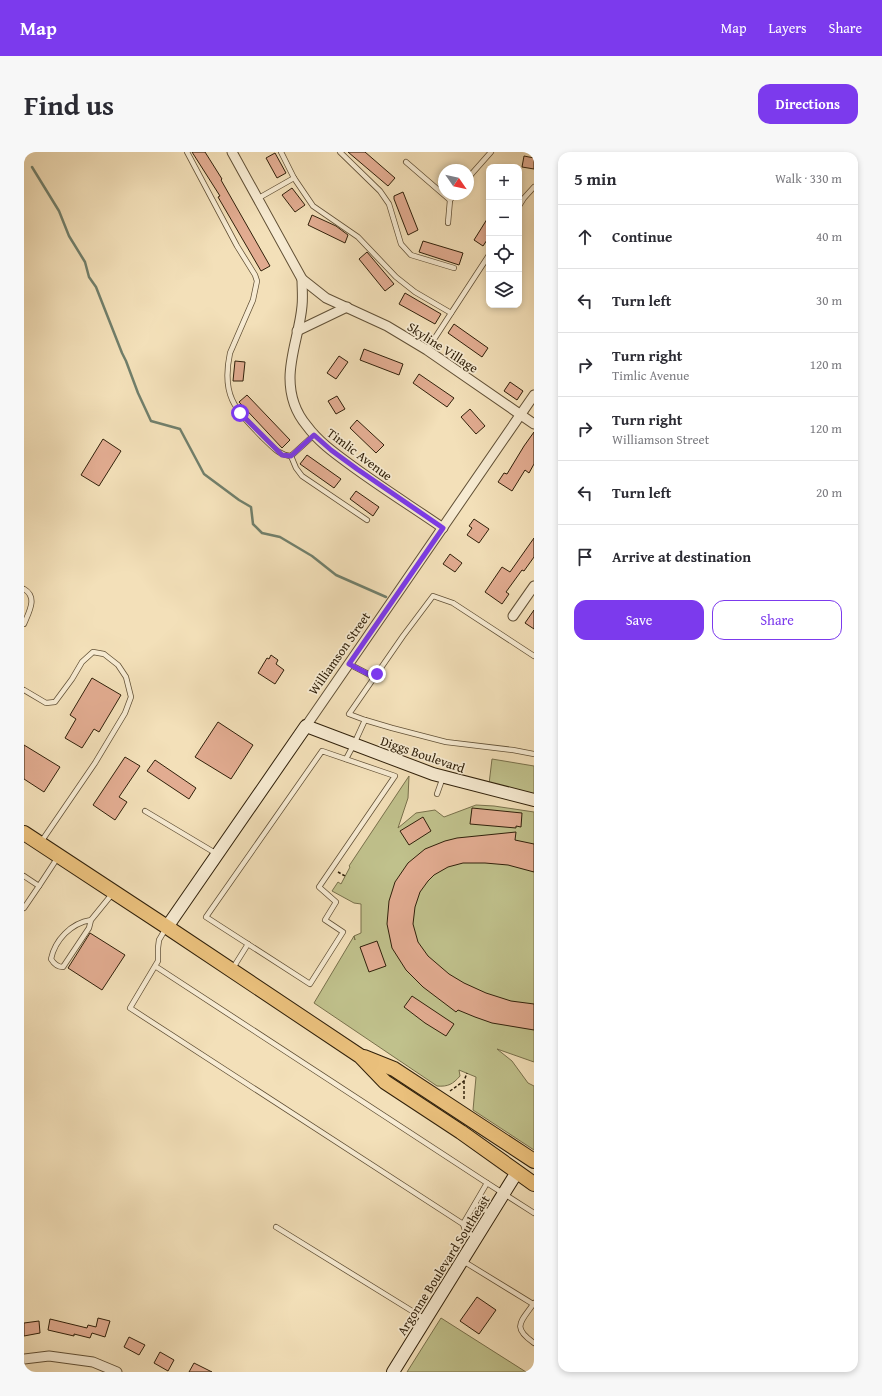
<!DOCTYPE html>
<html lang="en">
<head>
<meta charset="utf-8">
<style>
  :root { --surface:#fff; --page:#f7f7f7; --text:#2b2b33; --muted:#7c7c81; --line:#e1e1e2; --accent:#7c3aed }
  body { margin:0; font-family:"Gentium Book Plus",serif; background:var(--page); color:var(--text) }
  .controls { position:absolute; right:12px; top:12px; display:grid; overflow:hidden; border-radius:8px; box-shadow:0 2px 6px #0003 }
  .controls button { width:36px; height:36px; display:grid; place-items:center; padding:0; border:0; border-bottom:1px solid var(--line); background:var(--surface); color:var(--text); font:20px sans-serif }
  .compass { position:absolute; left:414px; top:12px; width:36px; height:36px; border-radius:50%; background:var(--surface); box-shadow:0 2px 6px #0003; rotate:124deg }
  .stop { position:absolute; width:12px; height:12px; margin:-9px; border:3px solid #7c3aed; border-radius:50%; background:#fff }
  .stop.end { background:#7c3aed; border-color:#fff; box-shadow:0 1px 4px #0008 }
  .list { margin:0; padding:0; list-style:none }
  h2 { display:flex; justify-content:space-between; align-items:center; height:52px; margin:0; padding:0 16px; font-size:17px }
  h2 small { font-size:13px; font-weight:400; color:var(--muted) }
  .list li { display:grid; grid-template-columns:26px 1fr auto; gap:12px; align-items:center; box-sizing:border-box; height:64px; padding:0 16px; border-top:1px solid var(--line) }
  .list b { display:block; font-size:15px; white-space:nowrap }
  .list p { margin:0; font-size:13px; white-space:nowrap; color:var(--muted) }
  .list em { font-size:13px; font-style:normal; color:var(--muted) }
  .actions { display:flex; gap:8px; padding:12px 16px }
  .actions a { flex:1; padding:9px 0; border:1px solid var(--accent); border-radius:12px; text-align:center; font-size:14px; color:var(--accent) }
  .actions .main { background:var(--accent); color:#fff }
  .icon { flex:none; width:22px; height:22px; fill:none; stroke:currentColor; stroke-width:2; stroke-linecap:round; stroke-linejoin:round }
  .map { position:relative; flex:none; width:510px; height:1220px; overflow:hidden; border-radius:12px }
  header { display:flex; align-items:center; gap:24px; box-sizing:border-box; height:56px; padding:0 20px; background:var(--accent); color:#fff }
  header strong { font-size:19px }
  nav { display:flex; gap:22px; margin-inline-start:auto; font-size:14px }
  .intro { display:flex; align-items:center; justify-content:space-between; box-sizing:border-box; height:96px; padding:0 24px }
  h1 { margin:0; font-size:28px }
  .button { padding:10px 18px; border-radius:12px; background:var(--accent); color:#fff; font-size:14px; font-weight:700 }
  main { display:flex; gap:24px; padding:0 24px }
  aside { flex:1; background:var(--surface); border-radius:12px; box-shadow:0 2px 6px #0003 }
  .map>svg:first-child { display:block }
  .green { fill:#c0c18c; stroke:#78704b }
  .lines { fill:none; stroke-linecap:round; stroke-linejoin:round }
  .stream { stroke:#717f6b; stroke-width:2.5 }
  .building { fill:#e2ac91; stroke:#30200a }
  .lane-casing { stroke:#615036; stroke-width:6 }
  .street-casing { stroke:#615036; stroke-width:11 }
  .secondary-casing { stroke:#30200a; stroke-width:14 }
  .primary-casing { stroke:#30200a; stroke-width:16 }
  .path { stroke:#30200a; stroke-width:1.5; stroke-dasharray:3 2; stroke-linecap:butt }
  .lane { stroke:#f7ebd2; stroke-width:4.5 }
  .street { stroke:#f7ebd2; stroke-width:9 }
  .secondary { stroke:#f7ebd2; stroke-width:12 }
  .primary { stroke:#eac07c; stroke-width:14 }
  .route { stroke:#7c3aed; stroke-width:5 }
  .labels { text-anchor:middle; stroke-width:3.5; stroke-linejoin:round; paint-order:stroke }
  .street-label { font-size:13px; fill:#30200a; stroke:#f7ebd2 }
</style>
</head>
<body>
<header>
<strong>Map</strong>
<nav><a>Map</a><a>Layers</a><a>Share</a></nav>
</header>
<div class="intro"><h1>Find us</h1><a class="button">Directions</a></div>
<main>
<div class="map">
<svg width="510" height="1220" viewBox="0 0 510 1220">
  <rect width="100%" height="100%" fill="#f3e0b9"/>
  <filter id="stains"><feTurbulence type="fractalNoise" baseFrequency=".005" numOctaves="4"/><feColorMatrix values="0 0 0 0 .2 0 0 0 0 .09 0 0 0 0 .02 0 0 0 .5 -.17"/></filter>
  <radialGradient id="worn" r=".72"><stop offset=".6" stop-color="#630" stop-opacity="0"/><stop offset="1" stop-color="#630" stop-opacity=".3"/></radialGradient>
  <g class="green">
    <polygon points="468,607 510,614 510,642 465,632"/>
    <path d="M 385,624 L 384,646 L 374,676 L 392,661 L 411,658 L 420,665 L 452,653 L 470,654 L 510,660 L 510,910 L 473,897 L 488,909 L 504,931 L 510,934 L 510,998 L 449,958 L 452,925 L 435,918 L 436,924 C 429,932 424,935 413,934 L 290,851 L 330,784 L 331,788 L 330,784 L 337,781 L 337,752 L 330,751 L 308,739 L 314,730 L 317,732 L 326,715 L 325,714 Z"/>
    <polygon points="417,1166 502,1220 383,1220"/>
  </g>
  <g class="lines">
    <polyline class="stream" points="8,15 35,59 45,84 61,110 65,125 72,135 98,201 102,209 114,241 127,269 156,277 180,322 215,348 227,355 229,372 238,381 256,385 288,404 312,423 362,445"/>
  </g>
  <g class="building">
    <polygon points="168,0 181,0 198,27 197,28 246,114 237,119 194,45 196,44"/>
    <polygon points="324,0 341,0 371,26 364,34"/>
    <polygon points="251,1 262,21 253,26 242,6"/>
    <polygon points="500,4 510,6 510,17 498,15"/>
    <polygon points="268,36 281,53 271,60 258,43"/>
    <polygon points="379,40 394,78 384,83 370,47 370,44"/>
    <polygon points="288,63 312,74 324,83 321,91 284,73"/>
    <polygon points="465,64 465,85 459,94 450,88"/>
    <polygon points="399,89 439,101 435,113 395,100"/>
    <polygon points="343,100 370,132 361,139 335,107"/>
    <polygon points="381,141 417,162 411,172 375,152"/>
    <polygon points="430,172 464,196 458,205 424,181"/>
    <polygon points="340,197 379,212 375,223 336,208"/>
    <polygon points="315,204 324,210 312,227 303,221"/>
    <polygon points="211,209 221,210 219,229 209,229"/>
    <polygon points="395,222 430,246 423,255 389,231"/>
    <polygon points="486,230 499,239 493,248 480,239"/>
    <polygon points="223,243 266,288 258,296 215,250"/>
    <polygon points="313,244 321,257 312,262 304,249"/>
    <polygon points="446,257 461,274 452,282 437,265"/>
    <polygon points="333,268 360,293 352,301 326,276"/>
    <polygon points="510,280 510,312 505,321 501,318 488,339 474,330 480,321 483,322 500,294"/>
    <polygon points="79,287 97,299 75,334 57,323"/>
    <polygon points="283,303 317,327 310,336 276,312"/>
    <polygon points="332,339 355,355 349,364 326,347"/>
    <polygon points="450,367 465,377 455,391 443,383 448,376 445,374"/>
    <polygon points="510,386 510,405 500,419 498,418 482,440 485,442 478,452 461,440 478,415 486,420"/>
    <polygon points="426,402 438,411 431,420 419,412"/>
    <polygon points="510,458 510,477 501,471"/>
    <polygon points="247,503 254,508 252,512 260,518 251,532 234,521 243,506 245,507"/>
    <polygon points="68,526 97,543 75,580 70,577 58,596 41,586 52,567 46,563"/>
    <polygon points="194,570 229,593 207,627 171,605"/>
    <polygon points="0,593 36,615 20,640 0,627"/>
    <polygon points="101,605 116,614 95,645 103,650 91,668 69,653"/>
    <polygon points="131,608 172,636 165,647 123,619"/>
    <polygon points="448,656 498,661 497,675 492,674 492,676 446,672"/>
    <polygon points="399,665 407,679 385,693 376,679"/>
    <polygon points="492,680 491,688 510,692 510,720 484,713 461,711 439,711 424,715 410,723 404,729 396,740 391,755 389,772 394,790 404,804 425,822 440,831 462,841 487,849 510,852 510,878 468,871 451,865 434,858 432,860 399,835 382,818 368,796 363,772 365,749 371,730 384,711 401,697 421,689 433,686"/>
    <polygon points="66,781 101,803 78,838 44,816"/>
    <polygon points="353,789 362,814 345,820 336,795"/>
    <polygon points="388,844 430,872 422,884 401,871 380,855"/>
    <polygon points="453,1145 472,1158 455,1182 436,1169"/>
    <polygon points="74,1166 86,1169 81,1185 68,1181 66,1186 50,1182 50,1184 24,1178 26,1167 63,1176 64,1173 72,1175"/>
    <polygon points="15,1169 16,1181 0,1184 0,1171"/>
    <polygon points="105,1185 121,1193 115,1203 100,1195"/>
    <polygon points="136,1200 150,1208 144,1219 130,1211"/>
    <polygon points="170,1211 188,1220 165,1220"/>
  </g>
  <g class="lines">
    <defs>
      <g id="lane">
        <path d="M 163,0 L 213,94 L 231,123 L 233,129 L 229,148 L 206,201 C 197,244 211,257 239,286 C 248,294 254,303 267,304 L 290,283"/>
        <polyline points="316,0 356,39 365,52 377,92 387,103 430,116"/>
        <polyline points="382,10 426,48 431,42"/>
        <polyline points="270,26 289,54 334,85 372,125 391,140 427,161"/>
        <polyline points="444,26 467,0"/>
        <polyline points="233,47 270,26 257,0"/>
        <polyline points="495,54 500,46 510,35"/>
        <polyline points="424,71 426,48"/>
        <polyline points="403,198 465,103"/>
        <polyline points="267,304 272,316 278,324 343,368"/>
        <path d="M 0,437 C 14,445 5,460 0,472"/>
        <polyline points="510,504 429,451 409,444 379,484 325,562 341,568 368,576 422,590 489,598 510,602"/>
        <polyline points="325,512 350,525"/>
        <polyline points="0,538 22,551 31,550 48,527 58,510 69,500 80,502 94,513 102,525 107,545 101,561 71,611 17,690"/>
        <polygon points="298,599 371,624 295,735 312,750 301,768 319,780 286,832 182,765"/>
        <polyline points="322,607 330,592 341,568"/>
        <polyline points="413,642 419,625"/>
        <polyline points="121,659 193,702"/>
        <polyline points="0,724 15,734 34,705"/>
        <polyline points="0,756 15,734"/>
        <path d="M 67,768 L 65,776 L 39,815 C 33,815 30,812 27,807 C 31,788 47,771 67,768 L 89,741"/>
        <polyline points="131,814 463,1031 439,1072 106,856 134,809 134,796 135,788 142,776"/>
        <polyline points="209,816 224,792"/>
        <polyline points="463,1031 510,1061"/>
        <polyline points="451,1052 466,1061"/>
        <polyline points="439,1072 441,1078 452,1086"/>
        <polyline points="252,1075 401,1167"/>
        <polyline points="439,1109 509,1152"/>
        <path d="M 510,1151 C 497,1170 487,1175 510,1191"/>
      </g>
      <g id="street">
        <polyline points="208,0 278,127 302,146 363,174 403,198 510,272"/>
        <path d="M 278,127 C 278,136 279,145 278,154 C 276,178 266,202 266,226 C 266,244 272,261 283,274 C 294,289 309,300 324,311 C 355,334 387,354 419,376"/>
        <polyline points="273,179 323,155"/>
        <polyline points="489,464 510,434"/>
        <polyline points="282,574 510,243"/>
        <polyline points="0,1207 25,1204 69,1210 93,1220"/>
      </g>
      <g id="secondary">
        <polyline points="143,775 282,574 409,622 510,648"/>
        <polyline points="369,1220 493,1020"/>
      </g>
      <g id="primary">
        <polyline points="0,681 143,775 336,904 361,930 437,980 510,1032"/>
        <polyline points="340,905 370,917 510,1009"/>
      </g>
    </defs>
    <use href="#lane" class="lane-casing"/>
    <use href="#street" class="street-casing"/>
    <use href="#secondary" class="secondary-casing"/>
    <use href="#primary" class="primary-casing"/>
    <g class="path">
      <polyline points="314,720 321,724"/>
      <polyline points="440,929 440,949"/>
      <polyline points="426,939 440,929 443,921"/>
    </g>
    <use href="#lane" class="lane"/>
    <use href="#street" class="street"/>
    <use href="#secondary" class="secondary"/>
    <use href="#primary" class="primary"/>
  </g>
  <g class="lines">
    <polyline class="route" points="216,261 258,303 267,304 290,283 307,298 333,317 419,376 325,512 350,525 353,522"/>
  </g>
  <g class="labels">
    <g class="street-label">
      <text transform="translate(419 195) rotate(33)" y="5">Skyline Village</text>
      <text transform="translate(336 302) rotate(37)" y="5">Timlic Avenue</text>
      <text transform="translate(315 501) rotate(-55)" y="5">Williamson Street</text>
      <text transform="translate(399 602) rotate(19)" y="5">Diggs Boulevard</text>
      <text transform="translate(419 1113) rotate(-58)" y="5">Argonne Boulevard Southeast</text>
    </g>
  </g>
  <rect width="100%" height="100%" filter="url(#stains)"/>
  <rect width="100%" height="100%" fill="url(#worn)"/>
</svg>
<div class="controls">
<button>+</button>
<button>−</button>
<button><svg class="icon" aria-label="locate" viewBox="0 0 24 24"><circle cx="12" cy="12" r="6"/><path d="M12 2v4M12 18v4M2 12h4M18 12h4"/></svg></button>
<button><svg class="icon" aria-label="layers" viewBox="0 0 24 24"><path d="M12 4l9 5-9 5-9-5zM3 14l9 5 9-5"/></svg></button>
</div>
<svg class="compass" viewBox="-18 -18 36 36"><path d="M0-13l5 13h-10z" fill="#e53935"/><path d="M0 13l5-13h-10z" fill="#7c7c81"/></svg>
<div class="stop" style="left:216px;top:261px"></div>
<div class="stop end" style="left:353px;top:522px"></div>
</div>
<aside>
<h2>5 min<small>Walk · 330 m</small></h2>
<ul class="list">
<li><svg class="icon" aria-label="ahead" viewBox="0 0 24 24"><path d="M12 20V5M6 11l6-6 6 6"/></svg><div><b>Continue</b></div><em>40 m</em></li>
<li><svg class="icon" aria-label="left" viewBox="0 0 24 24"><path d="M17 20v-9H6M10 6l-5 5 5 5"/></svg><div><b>Turn left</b></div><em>30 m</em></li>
<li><svg class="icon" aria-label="right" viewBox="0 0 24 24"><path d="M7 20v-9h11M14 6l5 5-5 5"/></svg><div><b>Turn right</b><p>Timlic Avenue</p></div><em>120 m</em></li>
<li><svg class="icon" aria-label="right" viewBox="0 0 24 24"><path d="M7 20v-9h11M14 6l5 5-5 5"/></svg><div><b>Turn right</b><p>Williamson Street</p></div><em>120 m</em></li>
<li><svg class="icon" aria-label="left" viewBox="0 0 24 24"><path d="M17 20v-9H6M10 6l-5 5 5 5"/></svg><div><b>Turn left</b></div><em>20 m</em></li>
<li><svg class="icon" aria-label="arrive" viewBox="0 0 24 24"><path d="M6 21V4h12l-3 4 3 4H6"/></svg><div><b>Arrive at destination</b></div></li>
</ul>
<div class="actions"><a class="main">Save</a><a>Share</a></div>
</aside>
</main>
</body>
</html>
